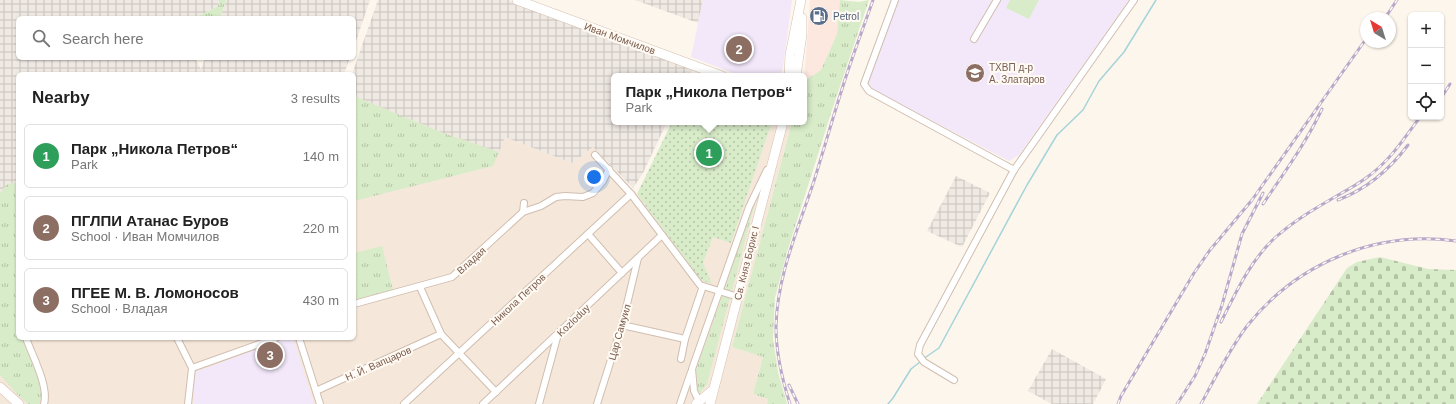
<!DOCTYPE html>
<html lang="en">
<head>
<meta charset="utf-8">
<style>
  :root { --surface:#fff; --page:#f6f6f6; --text:#222; --muted:#767676; --line:#e0e0e0; --accent:#db2777 }
  body { margin:0; font-family:Arial,sans-serif; background:var(--page); color:var(--text) }
  .controls { position:absolute; right:12px; top:12px; display:grid; overflow:hidden; border-radius:6px; box-shadow:0 1px 3px #0004 }
  .controls button { width:36px; height:36px; display:grid; place-items:center; padding:0; border:0; border-bottom:1px solid var(--line); background:var(--surface); color:var(--text); font:20px sans-serif }
  .compass { position:absolute; left:1360px; top:12px; width:36px; height:36px; border-radius:50%; background:var(--surface); box-shadow:0 1px 3px #0004; rotate:322deg }
  .you { position:absolute; left:594px; top:177px; width:14px; height:14px; margin:-10px; border:3px solid #fff; border-radius:50%; background:#1a73e8; box-shadow:0 0 0 6px #1a73e833 }
  .badge { display:grid; place-items:center; width:26px; height:26px; border-radius:50%; background:var(--accent); color:#fff; font-size:13px; font-weight:700 }
  .pin { position:absolute; translate:-50% -50%; border:2px solid #fff; box-shadow:0 1px 4px #0006 }
  .popup { position:absolute; left:611px; top:73px; width:196px; height:52px; box-sizing:border-box; display:grid; place-content:center; border-radius:6px; background:var(--surface); filter:drop-shadow(0 1px 3px #0005); font-size:13px; white-space:nowrap; color:var(--muted) }
  .popup b { font-size:15px; color:var(--text) }
  .popup::after { content:''; position:absolute; left:50%; top:100%; margin-left:-8px; border:8px solid transparent; border-top-color:var(--surface) }
  .list { margin:0; padding:0; list-style:none }
  h2 { display:flex; justify-content:space-between; align-items:center; height:52px; margin:0; padding:0 16px; font-size:17px }
  h2 small { font-size:13px; font-weight:400; color:var(--muted) }
  .list li { display:grid; grid-template-columns:26px 1fr auto; gap:12px; align-items:center; box-sizing:border-box; height:64px; margin:0 8px 8px; padding:0 8px; border:1px solid var(--line); border-radius:6px }
  .list b { display:block; font-size:15px; white-space:nowrap }
  .list p { margin:0; font-size:13px; white-space:nowrap; color:var(--muted) }
  .list em { font-size:13px; font-style:normal; color:var(--muted) }
  .icon { flex:none; width:22px; height:22px; fill:none; stroke:currentColor; stroke-width:2; stroke-linecap:round; stroke-linejoin:round }
  .map { position:relative; flex:none; width:1456px; height:404px; overflow:hidden }
  .search { position:absolute; background:var(--surface); box-shadow:0 1px 3px #0004; left:16px; top:16px; width:340px; height:44px; display:flex; align-items:center; gap:10px; box-sizing:border-box; padding:0 14px; border-radius:6px; color:var(--muted); font-size:15px }
  .panel { position:absolute; background:var(--surface); box-shadow:0 1px 3px #0004; left:16px; top:72px; width:340px; height:268px; border-radius:6px }
  .map>svg:first-child { display:block }
  .residential { fill:#f5e8da }
  .commercial { fill:#fde8e0 }
  .industrial { fill:url(#industrial-grid) }
  .education { fill:#f3e8fa }
  .grass { fill:url(#grass-tufts) }
  .cemetery { fill:url(#cemetery-stones) }
  .park { fill:url(#park-dots) }
  .garden { fill:#d8ecc9 }
  .lines { fill:none; stroke-linecap:round; stroke-linejoin:round }
  .stream { stroke:#a5d3da; stroke-width:1.5 }
  .street-casing { stroke:#d1beb0; stroke-width:8 }
  .secondary-casing { stroke:#d6c0b0; stroke-width:10 }
  .street { stroke:#fff; stroke-width:6 }
  .secondary { stroke:#fff; stroke-width:9 }
  .rail-casing { stroke:#b9a8c9; stroke-width:3 }
  .rail { stroke:#fffaf3; stroke-width:1.5; stroke-dasharray:4.5; stroke-linecap:butt }
  .labels { text-anchor:middle; stroke-width:4; stroke-linejoin:round; paint-order:stroke }
  .service-label { font-size:10px; fill:#4e5e75; stroke:#fffaf3; text-anchor:start }
  .street-label { font-size:10px; fill:#7a5c4d; stroke:#fffaf3 }
  .education-label { font-size:10px; fill:#785e54; stroke:#fffaf3; text-anchor:start }
</style>
</head>
<body>
<div class="map">
<svg width="1456" height="404" viewBox="0 0 1456 404">
  <defs>
    <pattern id="industrial-grid" width="8" height="8" patternUnits="userSpaceOnUse"><rect width="8" height="8" fill="#efe9e4"/><path d="M0 4h8M4 0v8" fill="none" stroke="#c7c0bb"/></pattern>
    <pattern id="grass-tufts" width="24" height="20" patternUnits="userSpaceOnUse"><rect width="24" height="20" fill="#d8ecc9"/><path d="M3 7l-1-3M5 7V3M7 7l1-3M15 17l-1-3M17 17v-4M19 17l1-3" fill="none" stroke="#b4c2a5"/></pattern>
    <pattern id="cemetery-stones" width="16" height="16" patternUnits="userSpaceOnUse"><rect width="16" height="16" fill="#d8ecc9"/><path d="M2 7V4a2 2 0 0 1 4 0v3zM10 15v-3a2 2 0 0 1 4 0v3z" fill="#b4c2a5"/></pattern>
    <pattern id="park-dots" width="8" height="8" patternUnits="userSpaceOnUse"><rect width="8" height="8" fill="#d8ecc9"/><path d="M2 2h.1M6 6h.1" fill="none" stroke="#b4c2a5" stroke-width="1.8" stroke-linecap="round"/></pattern>
  </defs>
  <rect width="100%" height="100%" fill="#fdf6ec"/>
  <polygon class="residential" points="354,96 499,151 505,137 572,163 593,147 637,194 701,280 711,284 703,263 713,237 731,243 772,122 792,122 732,347 763,357 753,394 768,399 767,404 0,404 0,109 18,108 18,338 354,338"/>
  <polygon class="commercial" points="810,0 840,0 837,34 821,70 804,81"/>
  <g class="industrial">
    <polygon points="0,0 220,0 218,6 195,18 18,18 18,58 195,58 201,69 205,58 350,58 344,74 18,74 18,182 6,185 0,193"/>
    <polygon points="226,0 370,0 354,47 354,18 220,18"/>
    <polygon points="378,0 509,0 693,68 689,76 614,76 614,122 667,122 643,173 633,188 593,147 572,163 505,137 499,152 443,133 354,96 354,74 352,74"/>
    <polygon points="635,0 703,0 698,23"/>
    <polygon points="956,176 990,193 962,247 927,231"/>
    <polygon points="1052,349 1106,379 1093,404 1052,404 1028,391"/>
  </g>
  <g class="education">
    <polygon points="703,0 792,0 783,67 780,76 741,76 691,57"/>
    <polygon points="899,0 1129,0 1019,155 1009,161 872,89 868,83"/>
    <polygon points="287,338 293,338 314,404 193,404 195,372"/>
  </g>
  <g class="grass">
    <polygon points="220,0 226,0 220,18 195,18 218,6"/>
    <polygon points="840,0 859,2 869,0 832,110 787,252 775,298 773,339 778,372 787,404 767,404 768,399 753,394 763,357 732,347 792,122 804,122 804,81 821,70 837,34"/>
    <polygon points="354,96 443,133 499,152 493,166 354,201"/>
    <path d="M 18,182 L 18,338 L 22,338 C 28,356 46,386 40,404 L 28,404 L 16,393 L 0,375 L 0,193 L 6,185 Z"/>
    <polygon points="754,207 732,291 725,289 751,208"/>
    <polygon points="382,246 393,290 354,300 354,253"/>
    <polygon points="723,294 730,297 707,384 700,393 697,390 696,370"/>
  </g>
  <polygon class="cemetery" points="1380,257 1428,269 1456,270 1456,404 1257,404 1347,268 1357,262"/>
  <polygon class="park" points="672,122 772,122 731,243 713,237 703,263 712,284 701,280 637,194"/>
  <polygon class="garden" points="1010,0 1039,0 1029,19 1006,8"/>
  <g class="lines">
    <g class="stream">
      <polyline points="923,359 939,348 1027,185 1057,135 1083,110 1099,81 1124,52 1156,0"/>
      <polyline points="888,404 893,398 911,369 920,362"/>
    </g>
    <defs>
      <g id="street">
        <polyline points="895,0 864,84 869,91 1014,170"/>
        <polyline points="974,39 997,0"/>
        <polyline points="595,155 631,194 700,285 738,297"/>
        <polyline points="523,212 541,206 556,197 565,196 583,197 593,193 603,181 609,169"/>
        <polyline points="588,234 622,273"/>
        <polyline points="420,287 441,334 496,392"/>
        <polyline points="354,304 452,277 523,212 524,203"/>
        <polyline points="622,325 685,339"/>
        <path d="M 26,338 C 32,355 49,386 44,404"/>
        <polyline points="177,338 192,368 188,404"/>
        <polyline points="299,338 320,404"/>
        <polyline points="681,359 685,339 703,286"/>
        <polyline points="192,368 276,338"/>
        <polyline points="954,380 924,362 918,354 920,345 1014,170 1134,0"/>
        <polyline points="316,391 441,334"/>
        <polyline points="699,401 694,391 692,369 749,207 767,170"/>
        <polyline points="404,404 631,194"/>
        <polyline points="483,404 662,235"/>
        <polyline points="539,404 558,334"/>
        <polyline points="597,404 622,325 638,258"/>
        <polyline points="680,404 691,372"/>
      </g>
      <g id="secondary">
        <polyline points="517,0 722,76"/>
        <polyline points="789,76 790,55 801,0"/>
        <polyline points="796,76 802,34 802,18"/>
        <polyline points="0,387 19,404"/>
        <polyline points="696,404 713,390"/>
        <polyline points="710,404 783,122"/>
      </g>
    </defs>
    <use href="#street" class="street-casing"/>
    <use href="#secondary" class="secondary-casing"/>
    <use href="#street" class="street"/>
    <use href="#secondary" class="secondary"/>
    <defs>
      <g id="rail">
        <polyline points="1385,18 1397,0"/>
        <polyline points="1441,98 1450,84"/>
        <path d="M 1338,200 C 1367,189 1390,169 1408,145"/>
        <path d="M 1263,204 C 1284,173 1306,143 1322,109"/>
        <path d="M 1221,322 C 1236,292 1251,259 1277,236 C 1296,219 1318,207 1340,194 C 1349,189 1358,184 1366,178 C 1389,162 1404,139 1420,117"/>
        <polyline points="789,385 798,404"/>
        <path d="M 790,404 C 782,379 776,353 776,327 C 777,276 798,229 814,181 C 824,149 833,117 843,86 C 852,57 863,29 873,0"/>
        <polyline points="1118,404 1121,396 1194,273 1210,250 1252,200 1366,39"/>
        <polyline points="1177,404 1195,376 1205,354 1222,305 1242,234 1263,193"/>
        <path d="M 1201,404 C 1215,378 1229,350 1247,326 C 1297,263 1376,230 1456,241"/>
      </g>
    </defs>
    <use href="#rail" class="rail-casing"/>
    <use href="#rail" class="rail"/>
  </g>
  <defs>
    <symbol id="fuel-disc" viewBox="-11 -11 22 22"><circle r="9.5" fill="#5c6f8a" stroke="#fffaf3"/><path d="M-5.5-6h7V0h2V4h1.3V-2.5L3-4.5l.8-.8L6-3V5H2.5V1h-1V6h-7ZM-4.2-4.7v3.2H.2V-4.7Z" fill="#fff"/></symbol>
    <symbol id="school-disc" viewBox="-11 -11 22 22"><circle r="9.5" fill="#8d6e63" stroke="#fffaf3"/><path d="M0-5L7-2L0 1L-7-2ZM-4 1L0 2.5L4 1V4Q0 6-4 4Z" fill="#fff"/></symbol>
  </defs>
  <g fill-rule="evenodd">
    <use href="#fuel-disc" x="808" y="5" width="22" height="22"/>
    <use href="#school-disc" x="964" y="62" width="22" height="22"/>
  </g>
  <g class="labels">
    <g class="service-label">
      <text x="833" y="20">Petrol</text>
    </g>
    <g class="street-label">
      <text transform="translate(620 38) rotate(20)" y="4">Иван Момчилов</text>
      <text transform="translate(471 260) rotate(-42)" y="4">Владая</text>
      <text transform="translate(746 263) rotate(-76)" y="4">Св. Княз Борис I</text>
      <text transform="translate(518 299) rotate(-43)" y="4">Никола Петров</text>
      <text transform="translate(573 320) rotate(-44)" y="4">Kozloduy</text>
      <text transform="translate(619 332) rotate(-74)" y="4">Цар Самуил</text>
      <text transform="translate(378 363) rotate(-24)" y="4">Н. Й. Вапцаров</text>
    </g>
    <g class="education-label">
      <text x="989" y="71">ТХВП д-р<tspan x="989" dy="12">А. Златаров</tspan></text>
    </g>
  </g>
</svg>
<div class="controls">
<button>+</button>
<button>−</button>
<button><svg class="icon" aria-label="locate" viewBox="0 0 24 24"><circle cx="12" cy="12" r="6"/><path d="M12 2v4M12 18v4M2 12h4M18 12h4"/></svg></button>
</div>
<svg class="compass" viewBox="-18 -18 36 36"><path d="M0-13l5 13h-10z" fill="#e53935"/><path d="M0 13l5-13h-10z" fill="#767676"/></svg>
<div class="you"></div>
<div class="pin badge" style="left:709px;top:153px;background:#2e9e5b">1</div>
<div class="popup"><b>Парк „Никола Петров“</b>Park</div>
<div class="pin badge" style="left:739px;top:49px;background:#8d6e63">2</div>
<div class="pin badge" style="left:270px;top:355px;background:#8d6e63">3</div>
<div class="search"><svg class="icon" aria-label="search" viewBox="0 0 24 24"><circle cx="10" cy="10" r="6"/><path d="M15 15l6 6"/></svg>Search here</div>
<section class="panel">
<h2>Nearby<small>3 results</small></h2>
<ul class="list">
<li><span class="badge" style="background:#2e9e5b">1</span><div><b>Парк „Никола Петров“</b><p>Park</p></div><em>140 m</em></li>
<li><span class="badge" style="background:#8d6e63">2</span><div><b>ПГЛПИ Атанас Буров</b><p>School · Иван Момчилов</p></div><em>220 m</em></li>
<li><span class="badge" style="background:#8d6e63">3</span><div><b>ПГЕЕ М. В. Ломоносов</b><p>School · Владая</p></div><em>430 m</em></li>
</ul>
</section>
</div>
</body>
</html>
